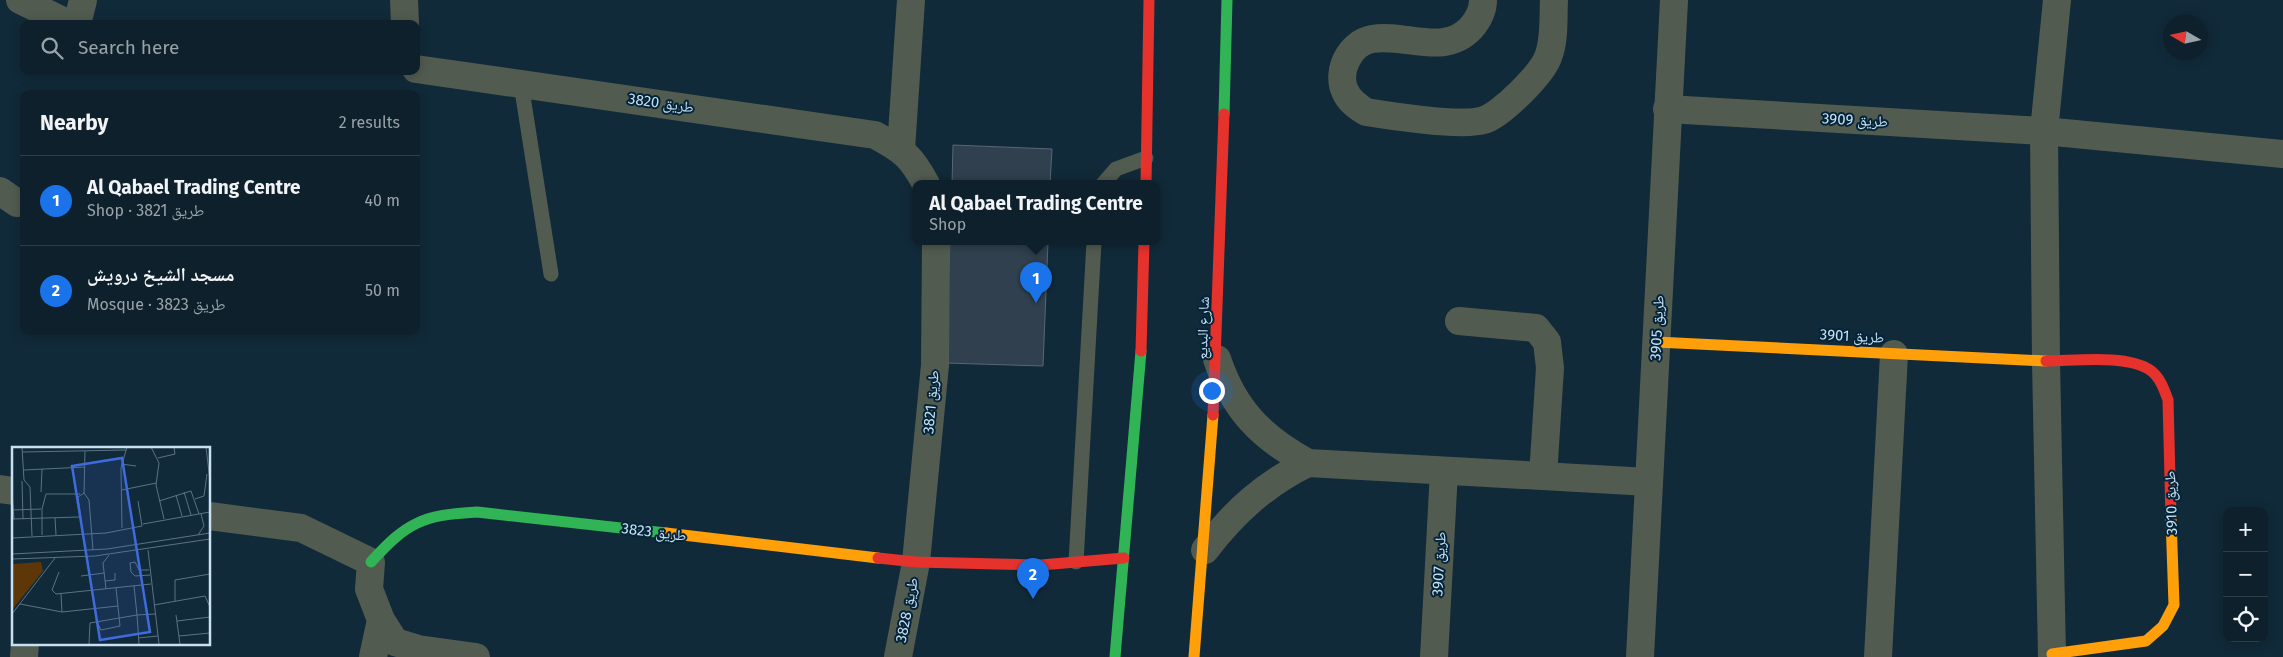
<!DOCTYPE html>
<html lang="en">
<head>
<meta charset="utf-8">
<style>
  :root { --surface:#0d202b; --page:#1b2d37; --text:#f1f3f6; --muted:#9aa3a9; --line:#2d3e47; --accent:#1a73e8 }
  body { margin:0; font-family:"Fira Sans","Noto Naskh Arabic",sans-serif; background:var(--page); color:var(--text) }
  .controls { position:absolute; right:15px; bottom:15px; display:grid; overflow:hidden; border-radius:10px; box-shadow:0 2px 12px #0003 }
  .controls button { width:45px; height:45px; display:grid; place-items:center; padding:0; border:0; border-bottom:1px solid var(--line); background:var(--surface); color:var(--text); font:25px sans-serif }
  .compass { position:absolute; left:2163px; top:15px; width:45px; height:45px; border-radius:50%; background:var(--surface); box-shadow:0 2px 12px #0003; rotate:279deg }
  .you { position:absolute; left:1211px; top:390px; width:18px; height:18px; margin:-12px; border:4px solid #fff; border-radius:50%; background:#1a73e8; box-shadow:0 0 0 8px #1a73e833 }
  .badge { display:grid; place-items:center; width:32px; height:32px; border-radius:50%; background:var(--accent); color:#fff; font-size:16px; font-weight:700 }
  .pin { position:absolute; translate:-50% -41px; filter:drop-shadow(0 1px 2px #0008) }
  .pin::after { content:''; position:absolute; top:26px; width:18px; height:15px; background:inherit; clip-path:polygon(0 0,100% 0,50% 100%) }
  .popup { position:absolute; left:912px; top:180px; width:248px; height:65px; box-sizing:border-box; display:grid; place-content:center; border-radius:10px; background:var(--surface); filter:drop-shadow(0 1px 4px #0005); font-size:16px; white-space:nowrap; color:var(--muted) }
  .popup b { font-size:19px; color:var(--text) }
  .popup::after { content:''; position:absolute; left:50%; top:100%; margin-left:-10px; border:10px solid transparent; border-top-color:var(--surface) }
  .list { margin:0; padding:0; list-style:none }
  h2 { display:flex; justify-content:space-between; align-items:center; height:65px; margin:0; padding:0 20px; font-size:21px }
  h2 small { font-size:16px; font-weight:400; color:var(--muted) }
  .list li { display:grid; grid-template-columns:32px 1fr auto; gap:15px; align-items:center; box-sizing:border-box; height:90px; padding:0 20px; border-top:1px solid var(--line) }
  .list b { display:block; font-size:19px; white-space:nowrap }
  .list p { margin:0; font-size:16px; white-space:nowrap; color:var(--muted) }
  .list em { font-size:16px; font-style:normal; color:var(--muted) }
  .icon { flex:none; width:28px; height:28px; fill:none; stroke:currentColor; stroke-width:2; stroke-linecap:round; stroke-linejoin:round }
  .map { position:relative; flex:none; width:2283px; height:657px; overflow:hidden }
  .search { position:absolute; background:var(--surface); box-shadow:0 2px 12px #0003; left:20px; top:20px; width:400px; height:55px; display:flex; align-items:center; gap:12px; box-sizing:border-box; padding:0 18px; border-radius:10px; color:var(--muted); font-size:19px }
  .panel { position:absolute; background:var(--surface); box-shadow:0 2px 12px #0003; left:20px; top:90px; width:400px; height:245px; border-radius:10px }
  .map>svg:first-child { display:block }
  .building { fill:#30404e; stroke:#576776 }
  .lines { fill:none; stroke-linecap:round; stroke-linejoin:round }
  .lane { stroke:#525b50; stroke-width:15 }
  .street { stroke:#525b50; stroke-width:28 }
  .fast { stroke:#30b455; stroke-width:11 }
  .slow { stroke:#ff9f0a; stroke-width:11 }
  .jam { stroke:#e5322d; stroke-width:11 }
  .labels { text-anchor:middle; stroke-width:4; stroke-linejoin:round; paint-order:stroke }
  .street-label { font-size:15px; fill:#c9e0f2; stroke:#032439 }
  .inset-road { fill:none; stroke:#5b7383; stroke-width:1 }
  .view { fill:#3f6bdd; fill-opacity:0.15; stroke:#3f6bdd; stroke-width:2.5 }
  .inset-edge { fill:none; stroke:#c9e0f2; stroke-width:2.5 }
</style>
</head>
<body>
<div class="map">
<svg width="2283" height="657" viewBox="0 0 2283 657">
  <rect width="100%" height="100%" fill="#112a39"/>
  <g class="building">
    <polygon points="953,145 1052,149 1050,184 952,184"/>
    <polygon points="950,242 1048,242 1043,366 945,363"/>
  </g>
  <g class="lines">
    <g class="lane">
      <polyline points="521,84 551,274"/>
      <polyline points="1103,184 1116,169 1146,158"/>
      <polyline points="1076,562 1094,242"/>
    </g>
    <g class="street">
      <polyline points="20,0 69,24"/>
      <polyline points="404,0 405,24"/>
      <path d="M 1483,0 C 1483,10 1478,20 1471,28 C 1444,57 1406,33 1372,39 C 1350,43 1336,71 1345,91 C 1349,101 1358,107 1366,112 C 1391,116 1462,127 1484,120 C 1501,115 1542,74 1548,57 C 1555,40 1553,18 1554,0"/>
      <polyline points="77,24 83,0"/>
      <path d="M 416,69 L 875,135 C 903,150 911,156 926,184"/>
      <polyline points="1667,109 2044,131 2057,0"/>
      <polyline points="901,149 911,0"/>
      <polyline points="0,191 17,203"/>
      <polyline points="1459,321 1536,328 1547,342 1550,368 1543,476"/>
      <path d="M 1217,359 C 1234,410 1261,437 1308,463 L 1649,482"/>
      <polyline points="0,489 14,491"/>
      <polyline points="209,516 301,528 371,562 369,589 381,620 395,642 418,649 476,657"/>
      <path d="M 1205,550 C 1234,512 1265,484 1308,463"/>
      <polyline points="24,657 25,643"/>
      <polyline points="373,657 381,620"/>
      <polyline points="898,657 916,562 935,365 936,242"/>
      <polyline points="1434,657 1444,471"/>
      <polyline points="1640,657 1674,0"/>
      <polyline points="1878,657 1894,354"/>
      <polyline points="2052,657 2046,361 2044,131 2283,154"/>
    </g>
    <g class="fast">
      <polyline points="1224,114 1227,0"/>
      <path d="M 371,562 C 407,522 423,515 477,512 L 666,533"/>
      <polyline points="1115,657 1141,351"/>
    </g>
    <g class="slow">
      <polyline points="1656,342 2046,361"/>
      <polyline points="666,533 878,558"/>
      <polyline points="2052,654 2146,641 2163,626 2174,605 2171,517"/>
      <polyline points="1194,657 1213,415"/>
    </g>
    <g class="jam">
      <polyline points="1146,184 1149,0"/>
      <polyline points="1141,351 1144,242"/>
      <path d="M 2046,361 C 2074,361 2126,354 2150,370 C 2160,377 2164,389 2168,400 L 2171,517"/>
      <polyline points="1213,415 1224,114"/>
      <polyline points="878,558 916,562 1041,565 1124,558"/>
    </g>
  </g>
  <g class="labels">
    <g class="street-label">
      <text transform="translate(661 103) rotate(8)" y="5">طريق 3820</text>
      <text transform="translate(1855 120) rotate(3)" y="5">طريق 3909</text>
      <text transform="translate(1203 328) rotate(-88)" y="5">شارع البديع</text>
      <text transform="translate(1657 328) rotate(-87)" y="5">طريق 3905</text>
      <text transform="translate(1852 336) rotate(3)" y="5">طريق 3901</text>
      <text transform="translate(931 402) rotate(-85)" y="5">طريق 3821</text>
      <text transform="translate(2171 503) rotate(-92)" y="5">طريق 3910</text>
      <text transform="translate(654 532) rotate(7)" y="5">طريق 3823</text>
      <text transform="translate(1439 564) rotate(-87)" y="5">طريق 3907</text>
      <text transform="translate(907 610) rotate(-79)" y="5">طريق 3828</text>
    </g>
  </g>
  <g transform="translate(12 447)">
    <rect width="198" height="198" fill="#112a39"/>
    <path d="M 29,115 L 31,124 L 0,163 L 0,117 Z" fill="#5d3708"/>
    <path class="inset-road" d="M 10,0 L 12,33 L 18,40 L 20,89M 139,0 L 147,16 L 144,38 L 152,72M 194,0 L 198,34M 11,5 L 114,3M 146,11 L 163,7 L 162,0M 109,17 L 124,19M 12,23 L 73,20M 10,34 L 11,72M 110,43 L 144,36M 0,45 L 2,72M 29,45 L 30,22M 172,45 L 179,68M 72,46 L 77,53 L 81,103M 72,46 L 73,4M 164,48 L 170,69M 183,52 L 192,49 L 195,27M 147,54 L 179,44 L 187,67M 0,63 L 29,62M 43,71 L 44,88M 0,72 L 67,70M 131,77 L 198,65M 110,81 L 109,21 L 115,0M 71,87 L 66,50 L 72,46M 30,88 L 30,62 L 34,47 L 68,47M 186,88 L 192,79 L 189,67M 0,91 L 94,86 L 130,79 L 126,54M 136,103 L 147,197M 0,107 L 95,102 L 198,86M 0,112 L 83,109 L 198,92M 137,123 L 127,123 L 123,115 L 118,116 L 119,125 L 123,129 L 138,128M 47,125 L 40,143 L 44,147 L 139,137M 69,129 L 92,126M 93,134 L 103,133 L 103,126M 122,139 L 125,168 L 143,167M 94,142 L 91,116 L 97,108M 49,147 L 50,165M 163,154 L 163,133 L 198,127M 8,157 L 50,165 L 106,159M 142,158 L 193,149 L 198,160M 0,167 L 43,111M 164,168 L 168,197M 165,174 L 198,170M 85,175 L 89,183 L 108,179 L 104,141M 167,189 L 198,186M 126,191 L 146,189M 77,197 L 78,176 L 125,168 L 127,197"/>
    <path class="view" d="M 110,11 L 138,185 L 88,193 L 60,19 Z"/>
    <rect width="198" height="198" class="inset-edge"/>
  </g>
</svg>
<div class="controls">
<button>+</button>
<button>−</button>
<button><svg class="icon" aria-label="locate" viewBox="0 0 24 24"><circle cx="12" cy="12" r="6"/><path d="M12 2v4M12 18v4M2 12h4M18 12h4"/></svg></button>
</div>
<svg class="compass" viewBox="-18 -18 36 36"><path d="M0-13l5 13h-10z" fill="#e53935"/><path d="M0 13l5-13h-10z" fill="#9aa3a9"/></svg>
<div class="you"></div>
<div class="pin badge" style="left:1036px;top:303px">1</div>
<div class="popup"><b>Al Qabael Trading Centre</b>Shop</div>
<div class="pin badge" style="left:1033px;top:599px">2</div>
<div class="search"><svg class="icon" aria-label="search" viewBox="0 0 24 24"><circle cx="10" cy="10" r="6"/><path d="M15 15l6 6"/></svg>Search here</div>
<section class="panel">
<h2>Nearby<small>2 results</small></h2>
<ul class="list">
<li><span class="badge">1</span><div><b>Al Qabael Trading Centre</b><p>Shop · طريق 3821</p></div><em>40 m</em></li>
<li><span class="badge">2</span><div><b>مسجد الشيخ درويش</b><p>Mosque · طريق 3823</p></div><em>50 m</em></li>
</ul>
</section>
</div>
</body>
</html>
